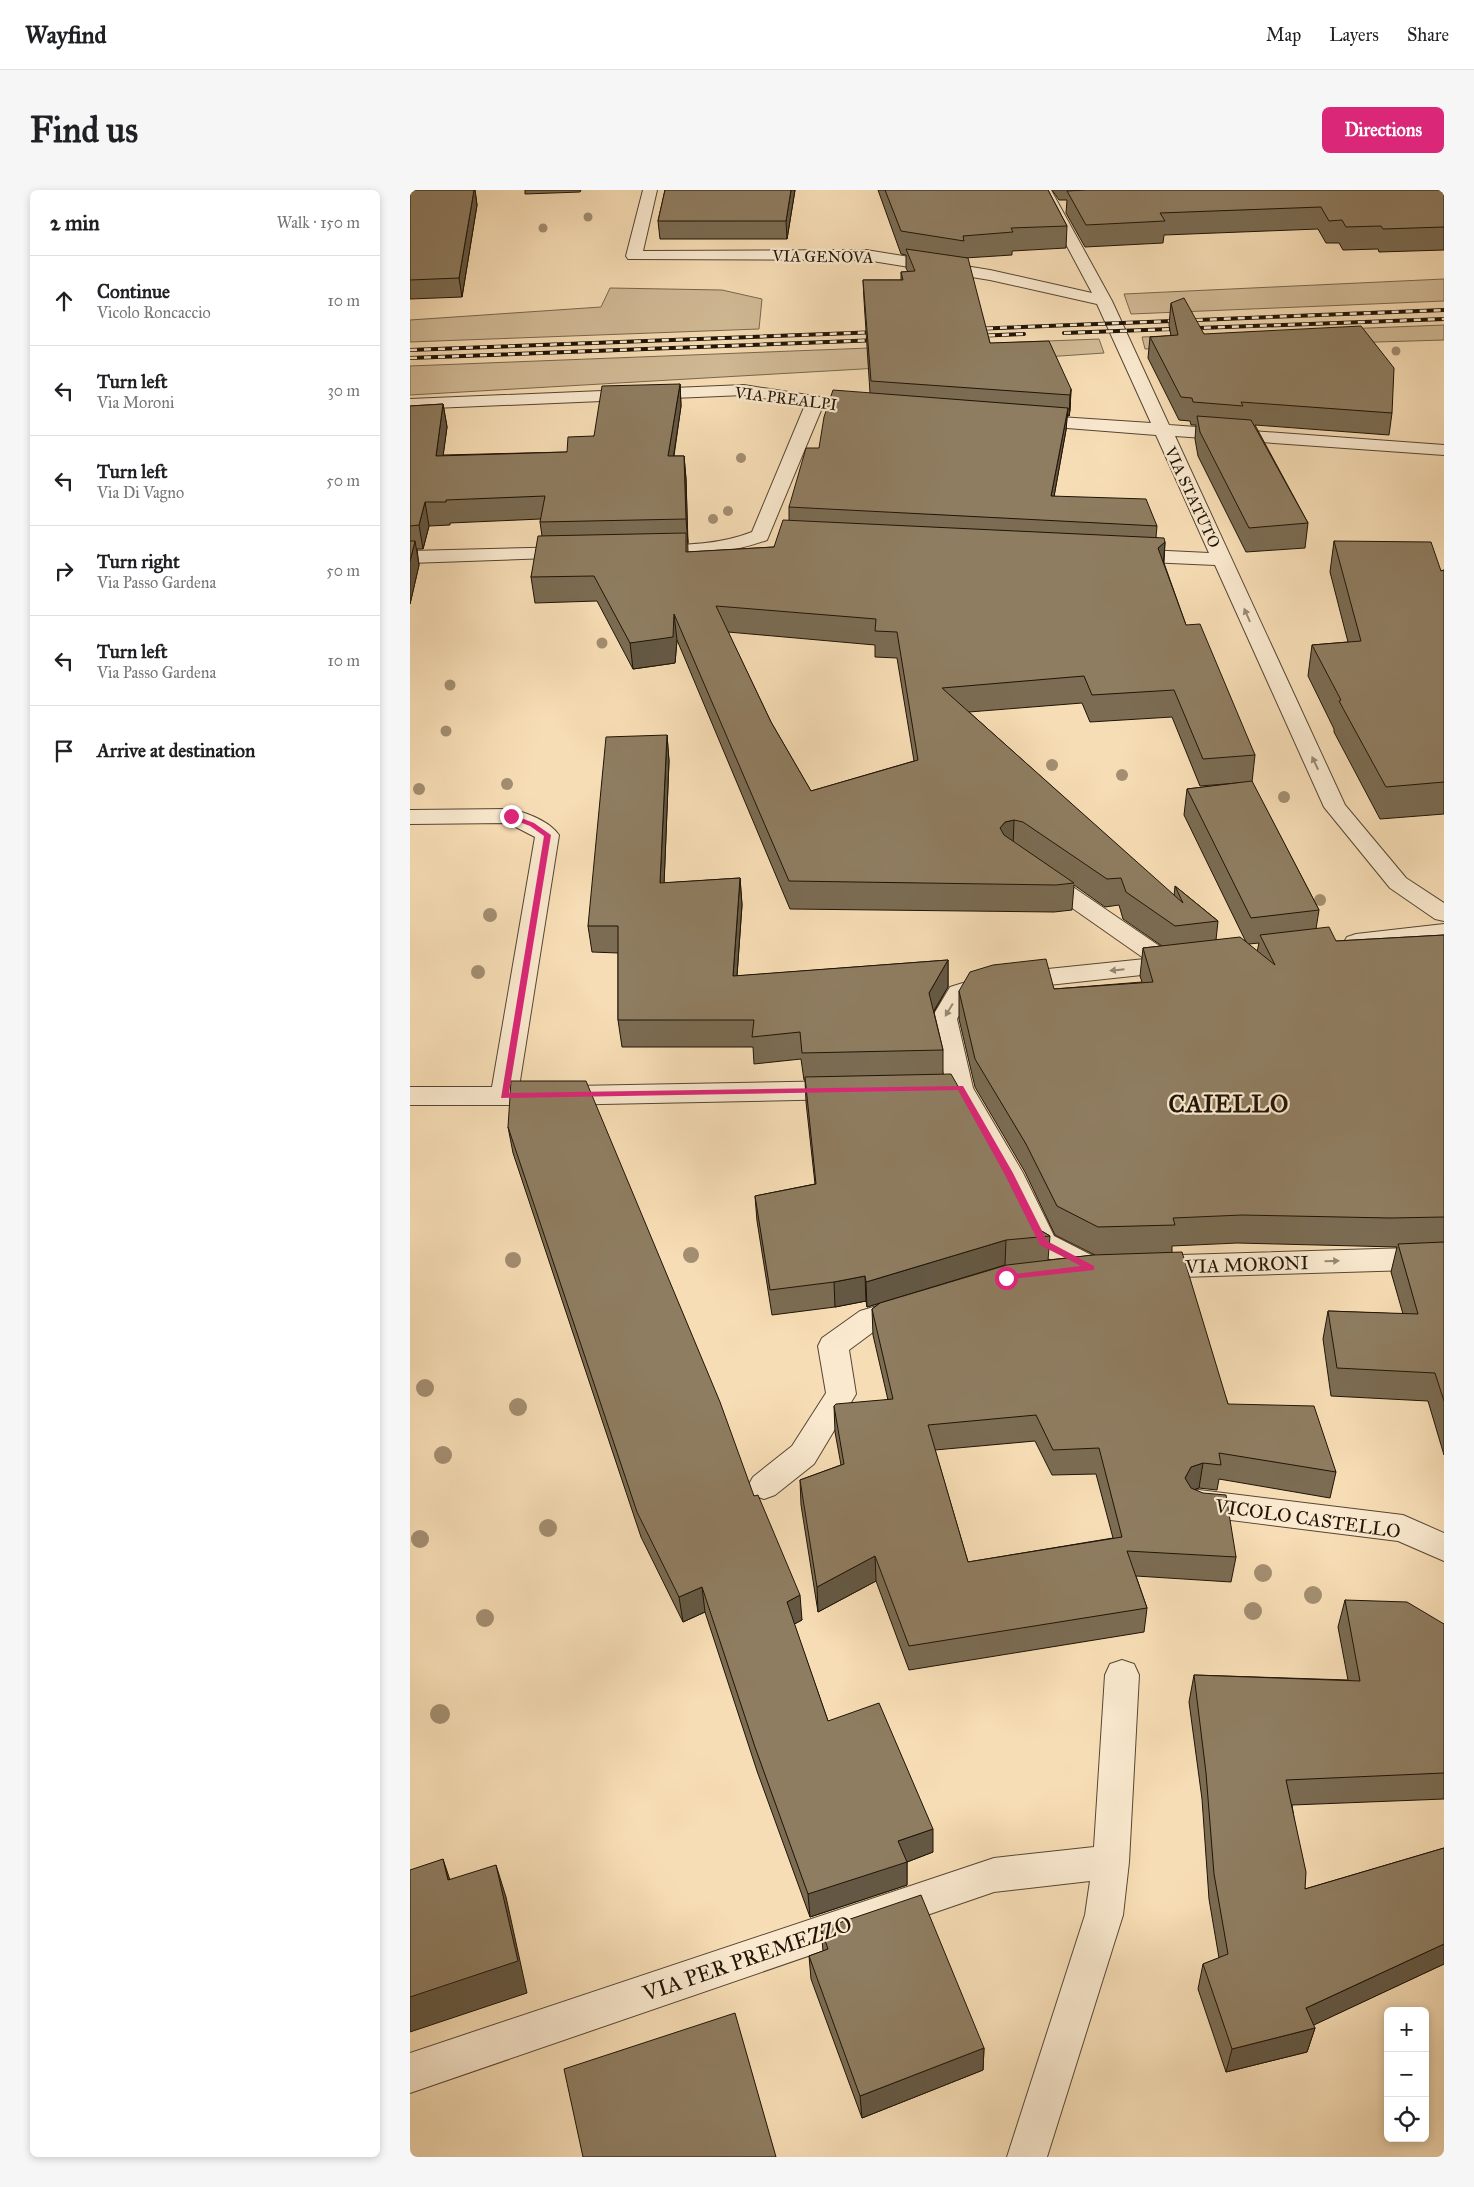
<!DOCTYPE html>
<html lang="en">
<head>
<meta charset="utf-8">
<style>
  :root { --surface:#fff; --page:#f6f6f6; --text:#202124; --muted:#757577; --line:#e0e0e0; --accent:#db2777 }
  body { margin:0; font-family:"IM FELL Great Primer",serif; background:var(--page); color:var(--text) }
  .controls { position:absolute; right:15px; bottom:15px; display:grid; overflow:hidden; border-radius:8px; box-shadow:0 2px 8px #0003 }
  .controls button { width:45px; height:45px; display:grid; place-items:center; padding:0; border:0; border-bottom:1px solid var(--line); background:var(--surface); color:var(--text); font:25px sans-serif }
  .stop { position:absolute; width:15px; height:15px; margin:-11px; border:4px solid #db2777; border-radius:50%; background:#fff }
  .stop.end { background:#db2777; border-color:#fff; box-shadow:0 1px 5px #0008 }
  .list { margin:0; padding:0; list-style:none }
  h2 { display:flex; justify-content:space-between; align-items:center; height:65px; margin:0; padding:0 20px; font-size:21px }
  h2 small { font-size:16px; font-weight:400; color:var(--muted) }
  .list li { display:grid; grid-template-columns:32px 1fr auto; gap:15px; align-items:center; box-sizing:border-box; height:90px; padding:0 20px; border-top:1px solid var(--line) }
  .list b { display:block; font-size:19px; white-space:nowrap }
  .list p { margin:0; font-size:16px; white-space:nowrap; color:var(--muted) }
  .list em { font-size:16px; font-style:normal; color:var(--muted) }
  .icon { flex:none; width:28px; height:28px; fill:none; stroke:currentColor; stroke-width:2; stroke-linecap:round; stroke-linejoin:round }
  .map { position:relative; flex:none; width:1034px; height:1967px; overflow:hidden; border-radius:8px }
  header { display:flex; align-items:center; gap:30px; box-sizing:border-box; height:70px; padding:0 25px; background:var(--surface); border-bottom:1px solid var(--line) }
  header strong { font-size:24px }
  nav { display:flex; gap:28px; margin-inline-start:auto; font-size:18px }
  .intro { display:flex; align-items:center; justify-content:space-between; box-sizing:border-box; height:120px; padding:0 30px }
  h1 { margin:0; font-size:35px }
  .button { padding:12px 22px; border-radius:8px; background:var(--accent); color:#fff; font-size:18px; font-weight:700 }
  main { display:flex; gap:30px; padding:0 30px }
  aside { flex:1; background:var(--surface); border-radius:8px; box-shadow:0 2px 8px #0003 }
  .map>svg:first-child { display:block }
  .green { fill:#d2bb97; stroke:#78684e }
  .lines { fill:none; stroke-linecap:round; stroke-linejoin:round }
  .minor-casing { stroke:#554632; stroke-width:2 }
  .minor { fill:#fae9cf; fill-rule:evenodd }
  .rail-casing { stroke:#1f1406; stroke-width:4 }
  .rail { stroke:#fae9cf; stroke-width:2.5; stroke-dasharray:7; stroke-linecap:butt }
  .tree { fill:#a38e71 }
  .wall { fill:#7b6c53; stroke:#1f1406; fill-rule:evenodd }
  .shaded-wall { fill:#645844; stroke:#1f1406 }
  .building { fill:#8f7d61; stroke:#1f1406; fill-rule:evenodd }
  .oneway { fill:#978975 }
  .route { fill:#db2777 }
  .labels { text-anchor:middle; stroke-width:4.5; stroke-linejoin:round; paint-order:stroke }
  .far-street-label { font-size:16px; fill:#1f1406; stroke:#fae9cf }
  .street-label { font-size:19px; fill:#1f1406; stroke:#fae9cf }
  .near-street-label { font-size:22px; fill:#1f1406; stroke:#fae9cf }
  .district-label { font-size:24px; font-weight:bold; letter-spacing:1px; fill:#1f1406; stroke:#fae9cf }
</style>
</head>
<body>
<header>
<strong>Wayfind</strong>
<nav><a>Map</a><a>Layers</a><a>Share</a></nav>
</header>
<div class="intro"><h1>Find us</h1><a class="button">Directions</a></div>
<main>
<aside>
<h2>2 min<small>Walk · 150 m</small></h2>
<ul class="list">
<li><svg class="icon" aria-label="ahead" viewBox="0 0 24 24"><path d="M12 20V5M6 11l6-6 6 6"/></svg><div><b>Continue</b><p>Vicolo Roncaccio</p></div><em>10 m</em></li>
<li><svg class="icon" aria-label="left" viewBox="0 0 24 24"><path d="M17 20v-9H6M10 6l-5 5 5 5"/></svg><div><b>Turn left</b><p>Via Moroni</p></div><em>30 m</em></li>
<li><svg class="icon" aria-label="left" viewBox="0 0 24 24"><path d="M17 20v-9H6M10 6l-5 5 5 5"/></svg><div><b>Turn left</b><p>Via Di Vagno</p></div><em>50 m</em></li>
<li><svg class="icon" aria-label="right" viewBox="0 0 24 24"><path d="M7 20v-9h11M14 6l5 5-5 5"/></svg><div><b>Turn right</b><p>Via Passo Gardena</p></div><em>50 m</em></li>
<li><svg class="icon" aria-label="left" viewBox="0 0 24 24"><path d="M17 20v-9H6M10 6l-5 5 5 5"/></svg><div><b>Turn left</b><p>Via Passo Gardena</p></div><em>10 m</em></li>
<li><svg class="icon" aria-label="arrive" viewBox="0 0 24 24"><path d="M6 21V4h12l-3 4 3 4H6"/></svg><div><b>Arrive at destination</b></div></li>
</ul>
</aside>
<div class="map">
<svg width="1034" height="1967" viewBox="0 0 1034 1967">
  <rect width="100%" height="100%" fill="#f7ddb5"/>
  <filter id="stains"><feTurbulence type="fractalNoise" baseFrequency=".004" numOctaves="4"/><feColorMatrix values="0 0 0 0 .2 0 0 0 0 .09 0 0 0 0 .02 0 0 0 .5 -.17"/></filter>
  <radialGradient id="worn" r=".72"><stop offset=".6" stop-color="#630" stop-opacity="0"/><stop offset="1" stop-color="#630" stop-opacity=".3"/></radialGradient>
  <g class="green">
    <polygon points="1034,89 1034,111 721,124 714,104"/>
    <polygon points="200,98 312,100 352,109 349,139 0,152 0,130 191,117"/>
    <polygon points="1034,135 1034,150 735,159 732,147"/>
    <polygon points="689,149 694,163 504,176 0,205 0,176"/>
  </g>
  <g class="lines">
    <defs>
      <g id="minor">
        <polygon points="233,0 247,0 233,61 456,60 580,80 682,103 627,0 641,0 702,111 759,235 1034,255 1034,265 765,246 935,615 996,688 1034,713 1034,731 1025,729 980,698 914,617 805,375 716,371 709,369 706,365 709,361 716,359 799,363 746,245 619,235 613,234 610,230 613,226 619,225 741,233 687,114 580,90 456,70 218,69 216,66"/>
        <path d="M 334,195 L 454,214 L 460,215 L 463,219 L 460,223 L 454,224 L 412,218 L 357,350 C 318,364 280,367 239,368 L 232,366 L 229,362 L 232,358 L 239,356 C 274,355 309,355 342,342 L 395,215 L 334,205 L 0,219 L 0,209 Z"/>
        <polygon points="161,357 168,359 171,363 168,367 0,373 0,361"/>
        <path d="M 101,619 C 117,623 139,631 149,645 L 109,897 L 433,891 L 442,894 L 446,900 L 442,906 L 433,909 L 142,915 L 0,915 L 0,897 L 82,897 L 125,647 L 98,633 L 0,634 L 0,620 Z"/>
        <polygon points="633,680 641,682 764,766 778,767 781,773 778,779 769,781 582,801 558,809 547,829 563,898 613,983 644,1046 691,1070 695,1078 691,1086 681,1089 671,1086 623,1060 585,983 537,898 521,829 540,797 579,785 735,769 625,692 621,687 625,682"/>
        <polygon points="1034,734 1034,750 946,760 937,757 934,752 937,747 946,744"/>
        <polygon points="1034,1057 1034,1079 738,1088 728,1084 724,1077 728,1070 738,1066"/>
        <polygon points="498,1107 508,1110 513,1118 508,1126 470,1137 439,1160 446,1204 404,1274 365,1305 354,1309 343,1305 338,1296 343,1287 382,1256 416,1203 408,1156 412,1148 450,1121"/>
        <polygon points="789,1300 993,1325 1034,1343 1034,1371 988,1351 789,1326 778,1322 773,1313 778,1304"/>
        <polygon points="712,1470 724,1474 729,1485 719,1672 713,1725 637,1967 597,1967 675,1725 680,1691 584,1702 0,1903 0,1863 584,1668 684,1657 695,1485 700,1474"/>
      </g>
    </defs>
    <use href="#minor" class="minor-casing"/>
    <use href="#minor" class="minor"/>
    <defs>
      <g id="rail">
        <polyline points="562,139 1034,120"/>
        <polyline points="654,143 1034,129"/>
        <polyline points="564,146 614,144"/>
        <polyline points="0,160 469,142"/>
        <polyline points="0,168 469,150"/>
      </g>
    </defs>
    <use href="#rail" class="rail-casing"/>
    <use href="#rail" class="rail"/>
  </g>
  <g class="tree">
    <circle cx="178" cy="27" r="4.5"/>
    <circle cx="133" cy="38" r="4.5"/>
    <circle cx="986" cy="161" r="4.5"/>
    <circle cx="331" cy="268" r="5"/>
    <circle cx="318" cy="321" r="5"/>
    <circle cx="303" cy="329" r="5"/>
    <circle cx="192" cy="453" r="5.5"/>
    <circle cx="40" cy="495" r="5.5"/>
    <circle cx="36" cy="541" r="5.5"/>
    <circle cx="642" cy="575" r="6"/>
    <circle cx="712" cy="585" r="6"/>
    <circle cx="97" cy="594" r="6"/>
    <circle cx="9" cy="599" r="6"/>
    <circle cx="874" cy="607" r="6"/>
    <circle cx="910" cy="710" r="6"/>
    <circle cx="80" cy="725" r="7"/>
    <circle cx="68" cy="782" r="7"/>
    <circle cx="281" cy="1065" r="8"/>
    <circle cx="103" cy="1070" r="8"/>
    <circle cx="15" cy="1198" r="9"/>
    <circle cx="108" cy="1217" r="9"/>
    <circle cx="33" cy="1265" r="9"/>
    <circle cx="138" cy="1338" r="9"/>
    <circle cx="10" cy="1349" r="9"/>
    <circle cx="853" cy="1383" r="9"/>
    <circle cx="903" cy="1405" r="9"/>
    <circle cx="843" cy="1421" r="9"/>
    <circle cx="75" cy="1428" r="9"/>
    <circle cx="30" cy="1524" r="10"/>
  </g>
  <g class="wall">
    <polygon points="0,0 65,0 67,15 52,107 0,109"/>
    <polygon points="115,0 171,0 170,2 115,4"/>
    <polygon points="255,0 385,0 377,49 250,49 248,31"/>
    <path d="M 468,0 L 638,0 L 657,36 L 656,58 L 602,61 L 602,65 L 555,68 L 580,153 L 661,199 L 660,220 L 659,226 L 657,226 L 656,240 L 644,306 L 747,336 L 746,347 L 755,352 L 754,373 L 776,435 L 845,565 L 842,592 L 909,720 L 906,739 L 926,751 L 1034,745 L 1034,1265 L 1018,1211 L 921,1206 L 913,1149 L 918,1121 L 993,1124 L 981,1082 L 987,1057 L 827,1053 L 762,1056 L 762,1063 L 818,1214 L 926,1282 L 920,1308 L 809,1289 L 807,1300 L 789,1298 L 785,1300 L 826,1367 L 821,1392 L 726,1386 L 737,1418 L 734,1442 L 499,1480 L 466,1391 L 408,1422 L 391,1315 L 390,1290 L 431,1275 L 425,1242 L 424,1216 L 478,1210 L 463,1145 L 462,1119 L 470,1113 L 457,1117 L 456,1111 L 425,1117 L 362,1125 L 347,1031 L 345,1006 L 405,994 L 396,912 L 395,890 L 394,890 L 391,869 L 344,874 L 343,857 L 212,857 L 208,830 L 208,763 L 182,762 L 178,736 L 257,545 L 259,571 L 254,693 L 330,688 L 332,715 L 327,786 L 538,770 L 538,797 L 524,822 L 533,860 L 533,884 L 623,1036 L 640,1046 L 638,1070 L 685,1065 L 645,1045 L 615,982 L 565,897 L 549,829 L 549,801 L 644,799 L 732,792 L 730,786 L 733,758 L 752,756 L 713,729 L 709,715 L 695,717 L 664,695 L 662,720 L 644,722 L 380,719 L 267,450 L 265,473 L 223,479 L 187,411 L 125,413 L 121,387 L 132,346 L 130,332 L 131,329 L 40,333 L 40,335 L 19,336 L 13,359 L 7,359 L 9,375 L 0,414 L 0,216 L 33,214 L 37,237 L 33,265 L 157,262 L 270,194 L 271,216 L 264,266 L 274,266 L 276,289 L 278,362 L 364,357 L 379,330 L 379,317 L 409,258 L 460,203 L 454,110 L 453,90 L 491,90 L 491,82 L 498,82 L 496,78 L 496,65 L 491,64 ZM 318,442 L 465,455 L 465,467 L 487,468 L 504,571 L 401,601 L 361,532 ZM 672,513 L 680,532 L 762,527 L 790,596 L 828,593 L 777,599 L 774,625 L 836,752 L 806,750 L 808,731 L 765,696 L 764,706 L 559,522 ZM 849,753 L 847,762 L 839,754 ZM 625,1251 L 642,1285 L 686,1284 L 703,1348 L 558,1372 L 525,1260 Z"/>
    <polygon points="642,0 1034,0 1034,60 969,62 968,59 933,60 929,53 916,53 908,39 754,45 753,53 675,57 656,23 657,10 649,10"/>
    <polygon points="761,113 794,144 982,223 979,245 845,235 898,333 895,358 836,362 788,266 785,249 786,235 781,235 780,231 769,230 738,168 740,147 761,146 759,135"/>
    <polygon points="924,351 1031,381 1034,380 1034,624 970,629 924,542 924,539 898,486 902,455 938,452 920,382"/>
    <polygon points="98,937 344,1306 392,1430 384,1434 418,1531 523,1662 497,1672 497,1695 400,1727 347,1581 295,1422 273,1432 231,1347 103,963"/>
    <polygon points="935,1410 1034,1434 1034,1609 882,1615 895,1699 1034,1658 1034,1774 903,1835 905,1838 897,1862 816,1882 788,1799 793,1774 809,1768 799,1709 792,1609 779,1512 784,1485 938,1490 928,1437"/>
    <polygon points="411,1739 574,1858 573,1880 452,1928 401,1789 399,1766 413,1761"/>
  </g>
  <g class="shaded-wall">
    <polygon points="64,0 65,0 67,15 52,107 49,88"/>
    <polygon points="381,0 385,0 377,49 376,31"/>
    <polygon points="270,194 271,216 260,289 258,266"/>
    <polygon points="661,199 660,220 659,226 660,205"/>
    <polygon points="33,214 37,237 30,289 26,266"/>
    <polygon points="658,218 656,240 640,329 641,306"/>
    <polygon points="274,266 276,289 278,353 276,329"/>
    <polygon points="15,312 19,336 13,359 9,335"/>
    <polygon points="5,351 9,375 0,414 0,371"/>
    <polygon points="755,352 753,378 748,358"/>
    <polygon points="264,424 267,450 265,473 223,479 220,453"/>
    <polygon points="257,545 259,571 253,720 250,693"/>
    <polygon points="604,630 603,657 595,659 590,638 595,632"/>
    <polygon points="330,688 332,715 325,813 323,786"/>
    <polygon points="538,770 538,797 519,829 519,803"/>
    <polygon points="596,1050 595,1075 457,1117 456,1092"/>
    <polygon points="455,1086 456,1111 425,1117 424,1092"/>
    <polygon points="793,1273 789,1298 777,1302 775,1288 781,1277"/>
    <polygon points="465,1366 466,1391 408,1422 407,1397"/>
    <polygon points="292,1397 295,1422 273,1432 269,1407"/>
    <polygon points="390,1405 392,1430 379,1437 377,1412"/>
    <polygon points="523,1639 523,1662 497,1672 497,1695 400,1727 398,1704 488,1651"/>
    <polygon points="33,1669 44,1702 38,1690"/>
    <polygon points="86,1675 96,1707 117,1803 0,1842 0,1807"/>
    <polygon points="1034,1754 1034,1774 889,1842 896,1818"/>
    <polygon points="905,1838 897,1862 816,1882 822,1859"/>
    <polygon points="574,1858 573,1880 452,1928 450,1906"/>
  </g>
  <g class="building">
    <polygon points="0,0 64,0 49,88 0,90"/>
    <polygon points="255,0 381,0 376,31 248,31"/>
    <polygon points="475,0 638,0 657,36 601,38 603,42 553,46 554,51 491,41"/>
    <polygon points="676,0 1034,0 1034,37 973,39 971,36 936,37 932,30 919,31 911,17 750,23 755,31 676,35 657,1"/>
    <polygon points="496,59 558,68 580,153 639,151 661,199 660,205 461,191 453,90 493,90 491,82 505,81"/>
    <polygon points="774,108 794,144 951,136 984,178 982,223 831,212 833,216 783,212 782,208 771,207 740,147 768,145 761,113"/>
    <polygon points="270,194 258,266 274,266 276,329 130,332 135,306 36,310 36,312 15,312 9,335 0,336 0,216 33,214 26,266 157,262 158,247 184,246 192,196"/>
    <polygon points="423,200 658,218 641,306 736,309 747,336 379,317 396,258 409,258 414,227"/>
    <polygon points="787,226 841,230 898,333 839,338 790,242"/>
    <path d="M 373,330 L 754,348 L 755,352 L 748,358 L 776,435 L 790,434 L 845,565 L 793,569 L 764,500 L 682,505 L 674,486 L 532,498 L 773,713 L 765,696 L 808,731 L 765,736 L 716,702 L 711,688 L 697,689 L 613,632 L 604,630 L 595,632 L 590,638 L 594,645 L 664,693 L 646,695 L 379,691 L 264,424 L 263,447 L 220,453 L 184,386 L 121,387 L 128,346 L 276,343 L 276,362 L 364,357 ZM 306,416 L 466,429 L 465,441 L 487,442 L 508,570 L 401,601 L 361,532 Z"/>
    <polygon points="0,351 5,351 0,371"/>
    <polygon points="924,351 1021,352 1031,381 1034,380 1034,592 976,597 929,511 931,510 902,455 951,451"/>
    <polygon points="257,545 250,693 330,688 323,786 538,770 519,803 533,860 392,863 390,842 342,847 344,830 208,830 208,736 178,736 196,547"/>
    <polygon points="842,591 909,720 841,728 777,599"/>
    <polygon points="919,737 926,751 1034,745 1034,1027 980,1028 832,1025 763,1028 765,1035 688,1037 647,1016 616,954 565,869 549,801 560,782 583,775 636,769 644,799 743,792 733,758 830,747 865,775 850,745"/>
    <polygon points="541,884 584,959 623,1036 640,1046 596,1050 456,1092 455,1086 424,1092 360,1100 345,1006 406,994 395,887"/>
    <polygon points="101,891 176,891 310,1212 344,1306 348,1305 390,1405 377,1412 418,1531 469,1513 523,1639 488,1651 497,1672 398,1704 345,1557 292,1397 269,1407 227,1322 98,937"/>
    <polygon points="1034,1052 1034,1211 1025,1183 927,1178 918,1121 1008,1124 988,1054"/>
    <path d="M 772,1062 L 818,1214 L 904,1216 L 926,1282 L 809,1263 L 811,1275 L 793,1273 L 781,1277 L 775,1288 L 781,1298 L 793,1303 L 816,1305 L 826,1367 L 717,1361 L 737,1418 L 499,1456 L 465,1366 L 407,1397 L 390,1290 L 434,1274 L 424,1216 L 426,1214 L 483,1209 L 462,1119 L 470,1113 L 597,1075 L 683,1065 ZM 626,1225 L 643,1260 L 689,1258 L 712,1347 L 558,1372 L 518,1235 Z"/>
    <polygon points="935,1410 997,1412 1034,1434 1034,1583 876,1590 896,1682 895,1699 1034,1658 1034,1754 896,1818 905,1838 822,1859 793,1774 818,1764 804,1684 796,1583 784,1485 950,1491"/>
    <polygon points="33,1669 38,1690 86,1675 108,1771 0,1807 0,1680"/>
    <polygon points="511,1705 574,1858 450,1906 399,1766 418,1759 411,1739"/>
    <polygon points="325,1823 366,1967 173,1967 154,1879"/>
  </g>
  <defs><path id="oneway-solid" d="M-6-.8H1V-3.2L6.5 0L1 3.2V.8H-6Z" transform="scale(1.25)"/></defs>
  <g class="oneway">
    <use href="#oneway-solid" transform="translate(837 425) rotate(-114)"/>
    <use href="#oneway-solid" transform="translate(905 573) rotate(-115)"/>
    <use href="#oneway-solid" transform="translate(707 780) rotate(174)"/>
    <use href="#oneway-solid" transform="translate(539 820) rotate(121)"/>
    <use href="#oneway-solid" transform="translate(922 1071) rotate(-2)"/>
  </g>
  <polygon class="route" points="101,624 124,633 141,645 99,903 553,896 603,983 637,1051 684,1076 684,1080 593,1090 592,1088 596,1085 671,1076 630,1055 594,983 548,900 91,908 134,646 120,636 99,628 98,626"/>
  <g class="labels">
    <g class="far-street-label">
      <text transform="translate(413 66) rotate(1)" y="6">VIA GENOVA</text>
      <text transform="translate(376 208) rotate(7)" y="6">VIA PREALPI</text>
      <text transform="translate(783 307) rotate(65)" y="6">VIA STATUTO</text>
    </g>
    <g class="street-label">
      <text transform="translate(837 1074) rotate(-2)" y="7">VIA MORONI</text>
      <text transform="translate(898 1328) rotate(8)" y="7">VICOLO CASTELLO</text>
    </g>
    <g class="near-street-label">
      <text transform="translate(337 1768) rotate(-19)" y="8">VIA PER PREMEZZO</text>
    </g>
    <g class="district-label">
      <text x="819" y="922">CAIELLO</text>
    </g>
  </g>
  <rect width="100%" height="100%" filter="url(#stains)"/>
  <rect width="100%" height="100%" fill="url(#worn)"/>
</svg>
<div class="controls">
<button>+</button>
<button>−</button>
<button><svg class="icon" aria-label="locate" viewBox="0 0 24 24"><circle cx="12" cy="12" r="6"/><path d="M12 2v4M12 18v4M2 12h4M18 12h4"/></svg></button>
</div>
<div class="stop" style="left:596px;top:1088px"></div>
<div class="stop end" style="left:101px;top:626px"></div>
</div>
</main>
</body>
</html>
